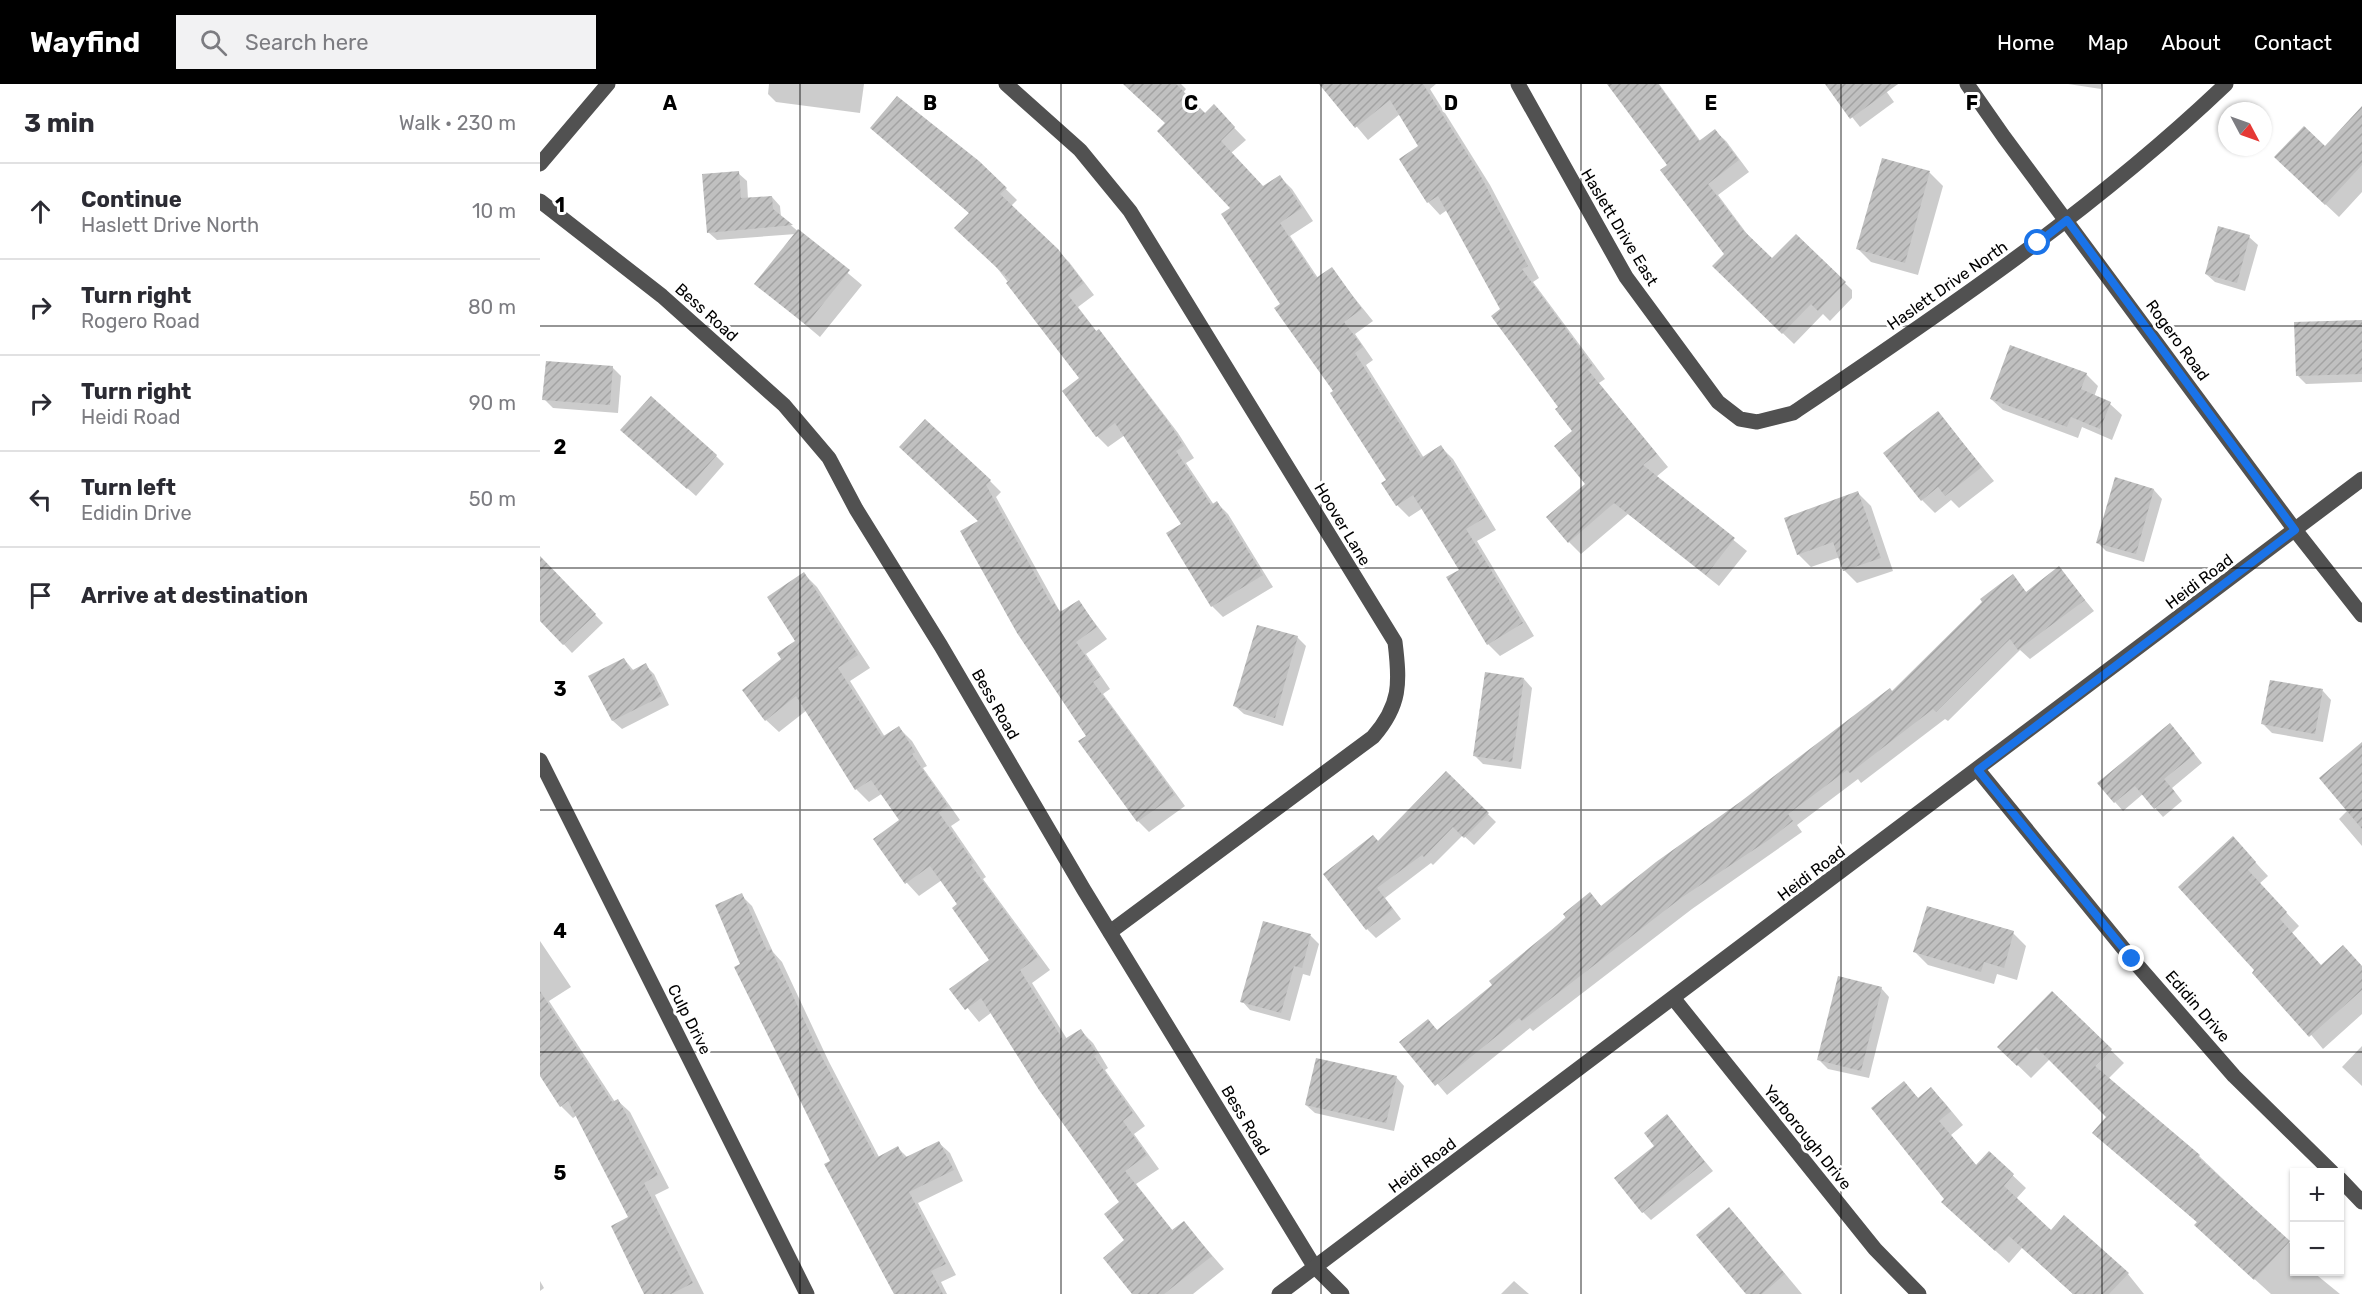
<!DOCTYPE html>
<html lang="en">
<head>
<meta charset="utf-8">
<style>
  :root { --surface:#fff; --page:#f2f2f3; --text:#2b2b33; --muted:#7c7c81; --line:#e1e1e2; --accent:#000 }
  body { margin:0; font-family:Rubik,sans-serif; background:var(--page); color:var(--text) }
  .controls { position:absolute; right:18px; bottom:18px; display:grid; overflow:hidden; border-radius:0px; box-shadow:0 2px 4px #0004 }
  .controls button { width:54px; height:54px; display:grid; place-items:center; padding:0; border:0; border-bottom:2px solid var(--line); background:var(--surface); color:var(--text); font:30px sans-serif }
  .compass { position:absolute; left:1678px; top:18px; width:54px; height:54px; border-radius:50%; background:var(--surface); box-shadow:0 2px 4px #0004; rotate:131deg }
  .stop { position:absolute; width:18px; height:18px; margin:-14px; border:4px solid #1a73e8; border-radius:50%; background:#fff }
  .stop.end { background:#1a73e8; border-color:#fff; box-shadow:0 2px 6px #0008 }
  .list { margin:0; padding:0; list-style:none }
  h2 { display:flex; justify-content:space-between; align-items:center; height:78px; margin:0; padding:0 24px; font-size:26px }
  h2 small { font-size:20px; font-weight:400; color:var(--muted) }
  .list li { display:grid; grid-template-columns:39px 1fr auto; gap:18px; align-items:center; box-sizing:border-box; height:96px; padding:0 24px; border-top:2px solid var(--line) }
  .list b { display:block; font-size:22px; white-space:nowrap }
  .list p { margin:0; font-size:20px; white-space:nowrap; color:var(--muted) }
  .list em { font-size:20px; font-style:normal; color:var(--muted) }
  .icon { flex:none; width:33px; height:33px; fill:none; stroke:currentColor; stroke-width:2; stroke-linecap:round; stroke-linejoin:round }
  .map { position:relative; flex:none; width:1822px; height:1210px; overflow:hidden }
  header { display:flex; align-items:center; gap:36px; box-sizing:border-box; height:84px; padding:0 30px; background:var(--accent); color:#fff }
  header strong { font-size:28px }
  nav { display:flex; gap:33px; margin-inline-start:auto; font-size:21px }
  .search { width:420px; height:54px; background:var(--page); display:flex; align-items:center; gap:15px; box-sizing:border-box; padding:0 21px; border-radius:0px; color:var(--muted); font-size:22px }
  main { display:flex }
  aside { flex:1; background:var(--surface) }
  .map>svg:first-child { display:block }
  .shadow { fill:#0003 }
  .building { fill:url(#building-hatch) }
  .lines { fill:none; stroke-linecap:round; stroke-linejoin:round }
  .minor { stroke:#515151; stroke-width:15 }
  .route { stroke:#1a73e8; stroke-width:8 }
  .grid { fill:none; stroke:#000; stroke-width:1.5; stroke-opacity:0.55 }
  .labels { text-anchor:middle; stroke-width:6; stroke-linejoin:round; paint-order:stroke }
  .street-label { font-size:16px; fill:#000; stroke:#fff }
  .grid-label { font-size:20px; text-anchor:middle; font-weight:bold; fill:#000; stroke:#fff; stroke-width:6; stroke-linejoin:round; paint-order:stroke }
</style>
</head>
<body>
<header>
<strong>Wayfind</strong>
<div class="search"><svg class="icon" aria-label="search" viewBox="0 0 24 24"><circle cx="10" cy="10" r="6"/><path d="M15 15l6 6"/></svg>Search here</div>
<nav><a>Home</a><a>Map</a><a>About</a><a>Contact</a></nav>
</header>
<main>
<aside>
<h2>3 min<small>Walk · 230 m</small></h2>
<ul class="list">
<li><svg class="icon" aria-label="ahead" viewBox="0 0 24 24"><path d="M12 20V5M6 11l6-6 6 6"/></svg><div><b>Continue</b><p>Haslett Drive North</p></div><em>10 m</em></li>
<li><svg class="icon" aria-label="right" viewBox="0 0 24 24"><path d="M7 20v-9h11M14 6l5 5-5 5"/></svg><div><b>Turn right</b><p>Rogero Road</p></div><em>80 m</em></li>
<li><svg class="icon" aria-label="right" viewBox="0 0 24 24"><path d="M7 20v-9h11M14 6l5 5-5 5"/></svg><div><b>Turn right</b><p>Heidi Road</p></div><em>90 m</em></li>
<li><svg class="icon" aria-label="left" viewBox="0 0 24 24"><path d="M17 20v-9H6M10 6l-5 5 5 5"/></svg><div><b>Turn left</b><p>Edidin Drive</p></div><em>50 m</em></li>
<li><svg class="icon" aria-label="arrive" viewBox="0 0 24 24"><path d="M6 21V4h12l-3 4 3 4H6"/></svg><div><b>Arrive at destination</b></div></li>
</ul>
</aside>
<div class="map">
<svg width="1822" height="1210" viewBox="0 0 1822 1210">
  <defs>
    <pattern id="building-hatch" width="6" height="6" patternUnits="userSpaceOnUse" patternTransform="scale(1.5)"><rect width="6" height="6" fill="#c0c0c0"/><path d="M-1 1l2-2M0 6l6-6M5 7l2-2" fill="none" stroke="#a3a3a3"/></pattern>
  </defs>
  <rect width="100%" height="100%" fill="#fff"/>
  <g class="shadow">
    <polygon points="229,0 324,0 320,29 236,18 228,10"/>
    <polygon points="584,0 641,0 646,5 643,9 665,31 674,23 706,56 691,69 724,104 740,93 752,105 773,137 750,152 778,194 791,185 833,237 815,250 833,276 826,281 884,374 901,363 913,375 956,446 937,457 994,552 960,572 948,560 921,486 883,424 869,433 857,421 848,396 742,220 692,125 627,39"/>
    <polygon points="781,0 896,0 890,5 950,101 999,194 993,198 1065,295 1059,299 1128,383 1116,393 1207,467 1179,502 1088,430 1041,470 1029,458 1047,400 1035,347 962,225 907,126 900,131 888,118 861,75 880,62 860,30 828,56"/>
    <polygon points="1069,0 1119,0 1161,58 1175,47 1186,57 1209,88 1178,111 1213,158 1232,176 1256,152 1312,206 1312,214 1290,237 1283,230 1254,260 1174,182 1186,170 1129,82"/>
    <polygon points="1286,0 1341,0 1354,18 1320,43"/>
    <polygon points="1528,0 1562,0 1561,5"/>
    <polygon points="1822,27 1822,108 1799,133 1749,86 1785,64"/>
    <polygon points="332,44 438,78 477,116 471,122 529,178 554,211 538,223 557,248 569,258 638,349 654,374 646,379 674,421 677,419 688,430 733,503 683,533 672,522 643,440 585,351 568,363 557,352 542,295 454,180 430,130"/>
    <polygon points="1343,76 1390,89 1403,102 1378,191 1331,178 1318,165"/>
    <polygon points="198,89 207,97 208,115 232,113 240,122 241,133 322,201 280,253 216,199 256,150 177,156 168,148"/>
    <polygon points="1709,153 1718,161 1705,207 1675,198 1666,190"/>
    <polygon points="1822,238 1822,298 1766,300 1757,291"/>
    <polygon points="72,283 81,292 78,329 13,324 4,315"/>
    <polygon points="1546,290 1558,302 1554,313 1570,320 1582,331 1572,356 1542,343 1538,354 1463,326 1451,315"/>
    <polygon points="1398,329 1454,397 1419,424 1411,416 1395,429 1382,416"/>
    <polygon points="91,354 176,372 184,380 156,412"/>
    <polygon points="372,374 450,397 461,408 456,413 519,526 522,529 539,518 567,555 546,570 570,605 563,610 645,722 609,748 598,737 548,652 440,437"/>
    <polygon points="1576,395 1614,406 1622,415 1604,478 1566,467 1558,459"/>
    <polygon points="1318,409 1331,422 1353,487 1317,499 1304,486 1300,473 1271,483 1258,470"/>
    <polygon points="0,474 63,539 32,569 0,535"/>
    <polygon points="1522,488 1554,527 1490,575 1480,566 1408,637 1405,635 1321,699 1318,695 1257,741 1262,748 1152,825 993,947 990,944 907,1011 862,958 888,937 898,947 954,901 1050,810 1062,823 1352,609 1472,492 1487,509"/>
    <polygon points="264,490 277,503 330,584 310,597 345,653 359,644 372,657 387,682 383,684 420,736 411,742 446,793 443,795 510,886 492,899 527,955 541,947 553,959 568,984 565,986 605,1042 594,1050 619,1085 596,1100 633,1147 644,1139 684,1185 653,1210 594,1210 581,1118 452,928 439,938 412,905 452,876 402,796 379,812 367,799 335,755 362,736 343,709 329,718 316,705 267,626 239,648 226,636 243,576 257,558"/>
    <polygon points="757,553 766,562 743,642 704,630 695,622"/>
    <polygon points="84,575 94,587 105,581 114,590 129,621 82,645 73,637 50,593"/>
    <polygon points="984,595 992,604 981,685 943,680 934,671"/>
    <polygon points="1783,607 1791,616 1783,658 1732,649 1723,640"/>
    <polygon points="1638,650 1662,679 1632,704 1642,717 1623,733 1603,710 1583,727 1575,718"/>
    <polygon points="1822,668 1822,762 1799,735 1808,726"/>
    <polygon points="906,689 956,738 934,761 923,751 893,781 891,779 845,814 861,835 836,854 827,845 839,759"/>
    <polygon points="1705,767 1728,792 1719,800 1759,842 1752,849 1781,882 1822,883 1822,930 1783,965 1717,886"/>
    <polygon points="201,811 212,822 233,868 242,878 289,978 339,1073 358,1064 368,1074 399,1059 410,1069 423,1097 378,1119 416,1191 401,1198 407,1210 355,1210 202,880"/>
    <polygon points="724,839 771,852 779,860 770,892 763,890 750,937 710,926 702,917"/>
    <polygon points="1473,849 1486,862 1477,896 1457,890 1454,900 1388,881 1375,868"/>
    <polygon points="0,857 31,903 9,917 75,1018 78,1017 90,1028 129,1104 115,1111 164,1210 106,1210 90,1134 37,1031 33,1034 21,1022 0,964"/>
    <polygon points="1341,904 1349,913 1329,994 1288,985 1279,976"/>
    <polygon points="1512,909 1584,979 1568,995 1659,1072 1754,1163 1754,1188 1773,1188 1800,1210 1731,1210 1669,1154 1658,1139 1554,1049 1568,1033 1510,975 1491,994 1459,963"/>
    <polygon points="1822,962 1822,1002 1802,983"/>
    <polygon points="856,993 864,1002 854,1047 775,1029 766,1021"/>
    <polygon points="1364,999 1379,1015 1391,1005 1404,1018 1423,1041 1411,1051 1437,1082 1449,1069 1486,1104 1476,1115 1511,1148 1588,1190 1604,1210 1533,1210 1482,1164 1469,1179 1416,1131 1406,1115"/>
    <polygon points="1127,1032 1173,1087 1111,1136 1103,1128 1116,1062"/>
    <polygon points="1189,1125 1201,1137 1262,1210 1207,1210"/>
    <polygon points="0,1197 4,1204 0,1207"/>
    <polygon points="974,1197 989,1210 961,1210"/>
  </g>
  <g class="building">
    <polygon points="583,0 636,0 665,29 674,20 695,43 681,57 723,102 740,91 762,124 740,139 776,194 792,183 822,225 804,238 823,263 815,269 881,374 901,361 946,433 926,445 983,539 947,561 906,493 919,486 873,411 856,422 841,399 846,396 790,309 793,307 734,224 740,220 681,130 690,124 617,47 625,39"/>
    <polygon points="779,0 883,0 938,87 988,182 982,185 1053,282 1048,286 1117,370 1103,381 1195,454 1166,491 1074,419 1028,459 1006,433 1045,400 1014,362 1032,347 1015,325 1018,323 951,232 960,225 898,112 887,119 859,75 878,62 850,16 815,44"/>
    <polygon points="1067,0 1118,0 1159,57 1175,45 1199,76 1168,100 1203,146 1232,174 1256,150 1306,198 1278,227 1271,220 1242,250 1172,182 1184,170 1120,86 1127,81"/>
    <polygon points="1285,0 1358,0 1310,35"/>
    <polygon points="357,12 439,77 467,104 460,110 518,165 544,199 528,211 556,247 559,245 627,336 644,362 636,367 671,421 677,417 723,491 671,523 626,449 641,440 575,339 556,353 522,307 539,294 466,199 470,196 414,144 429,129 330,44"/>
    <polygon points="1822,22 1822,81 1785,121 1734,73 1764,42 1785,62"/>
    <polygon points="1342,74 1390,87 1365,179 1316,165"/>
    <polygon points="199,87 201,114 232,112 233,125 253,141 167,149 162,90"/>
    <polygon points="1678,142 1710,151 1697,199 1665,190"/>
    <polygon points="258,145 310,186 266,241 214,200"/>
    <polygon points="1822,236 1822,290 1756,292 1754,238"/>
    <polygon points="1470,261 1547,289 1541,305 1571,318 1560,345 1531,333 1527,343 1450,315"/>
    <polygon points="6,277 73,282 70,321 2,316"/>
    <polygon points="111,312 177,371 147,405 80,346"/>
    <polygon points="1398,327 1442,383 1405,412 1398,403 1381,417 1343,369"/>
    <polygon points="385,335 451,396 446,401 512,521 514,519 520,528 539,516 557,543 536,558 560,593 553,598 635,711 597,738 538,657 546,652 477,549 420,447 438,437 359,363"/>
    <polygon points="1575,393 1614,405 1596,470 1556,459"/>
    <polygon points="1318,407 1341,474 1303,487 1293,458 1257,471 1244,434"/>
    <polygon points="0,472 56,530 23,561 0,537"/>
    <polygon points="1519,482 1545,516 1478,566 1470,555 1396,628 1393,625 1310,689 1307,686 1248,730 1253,737 1230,755 1141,814 982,937 979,934 895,1002 859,958 888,935 897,946 952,901 949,897 1026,834 1023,830 1050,808 1061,822 1116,778 1200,718 1350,604 1352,607 1442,518 1440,515 1473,490 1486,508"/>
    <polygon points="264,488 318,571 298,584 342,653 359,642 375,668 372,670 408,722 399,729 434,779 431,781 498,873 480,886 523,956 541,945 557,970 554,972 593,1029 583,1037 607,1071 585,1087 632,1146 644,1137 672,1172 624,1210 592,1210 563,1174 584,1156 564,1130 579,1118 499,1006 441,914 425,926 409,905 449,876 412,824 417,820 390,782 365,800 333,755 359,736 331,696 315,706 256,612 225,637 202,606 241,575 237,569 255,557 227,513"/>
    <polygon points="717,541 758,552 735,634 693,622"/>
    <polygon points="84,574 91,587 106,579 122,612 72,637 48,592"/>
    <polygon points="945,588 984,594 972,678 933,672"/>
    <polygon points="1730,596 1783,605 1775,650 1721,640"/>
    <polygon points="1630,639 1655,670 1624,695 1635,708 1614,725 1595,702 1574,719 1557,699"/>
    <polygon points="1822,658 1822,745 1779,694"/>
    <polygon points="906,687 949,729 924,754 913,743 884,773 882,771 837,804 853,825 826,846 783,790 833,751 838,757"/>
    <polygon points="1693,752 1716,778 1708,786 1747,828 1740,835 1781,881 1803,861 1822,882 1822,906 1769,953 1712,889 1714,886 1638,803"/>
    <polygon points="202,809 227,867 231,865 278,966 336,1074 358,1062 364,1074 399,1057 414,1086 369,1108 406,1180 391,1187 403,1210 354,1210 284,1080 290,1077 194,883 200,880 175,821"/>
    <polygon points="1387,822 1474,847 1464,884 1444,878 1441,888 1373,868"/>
    <polygon points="723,837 771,850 762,884 754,882 741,929 700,918"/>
    <polygon points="1298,892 1342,903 1321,987 1277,976"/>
    <polygon points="0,907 72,1018 78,1015 118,1091 104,1099 153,1199 131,1210 104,1210 71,1142 88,1133 28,1017 20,1023 0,992"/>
    <polygon points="1512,907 1572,965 1555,982 1660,1071 1658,1073 1750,1157 1714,1196 1654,1141 1657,1138 1552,1049 1566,1033 1496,963 1477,982 1457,963"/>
    <polygon points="776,974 857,992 846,1039 765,1021"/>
    <polygon points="1364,997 1378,1014 1391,1003 1411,1027 1399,1037 1436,1081 1449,1067 1474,1090 1464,1102 1511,1146 1524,1131 1589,1189 1569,1210 1533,1210 1469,1152 1455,1167 1401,1118 1404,1115 1331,1024"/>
    <polygon points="1127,1030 1165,1078 1102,1129 1074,1094 1114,1062 1104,1049"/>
    <polygon points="1189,1123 1245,1190 1222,1210 1206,1210 1156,1151"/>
  </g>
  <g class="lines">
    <g class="minor">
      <path d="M 466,0 L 540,66 L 590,127 L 855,558 C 860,599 861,621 833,653 L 570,848"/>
      <path d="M 978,0 L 1086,193 L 1178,318 L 1200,335 L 1217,338 L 1253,329 C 1404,227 1554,126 1686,0"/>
      <polyline points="1427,0 1464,53 1755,446 1822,531"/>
      <polyline points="0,80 68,0"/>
      <polyline points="0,117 122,212 244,321 289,374 316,425 401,562 544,806 774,1182 802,1210"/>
      <polyline points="0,676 267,1210"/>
      <polyline points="1438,686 1592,875 1694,992 1792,1088"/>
      <polyline points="1134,915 1335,1165 1379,1210"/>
      <polyline points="1800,1095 1822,1118"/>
      <polyline points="739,1210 1822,395"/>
    </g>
  </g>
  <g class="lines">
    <polyline class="route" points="1498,159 1527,136 1755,446 1438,686 1592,875"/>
  </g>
  <path class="grid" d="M 260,0 L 260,1210M 521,0 L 521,1210M 781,0 L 781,1210M 1041,0 L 1041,1210M 1301,0 L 1301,1210M 1562,0 L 1562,1210M 0,242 L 1822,242M 0,484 L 1822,484M 0,726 L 1822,726M 0,968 L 1822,968"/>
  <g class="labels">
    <g class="street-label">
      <text transform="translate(1080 143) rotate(59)" y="6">Haslett Drive East</text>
      <text transform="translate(1407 201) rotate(-35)" y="6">Haslett Drive North</text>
      <text transform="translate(167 228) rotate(42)" y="6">Bess Road</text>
      <text transform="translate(1638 256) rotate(54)" y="6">Rogero Road</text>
      <text transform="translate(803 440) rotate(59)" y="6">Hoover Lane</text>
      <text transform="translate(1659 497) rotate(-37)" y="6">Heidi Road</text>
      <text transform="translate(456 620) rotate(60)" y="6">Bess Road</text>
      <text transform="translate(1271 789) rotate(-37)" y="6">Heidi Road</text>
      <text transform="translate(1658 922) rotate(49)" y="6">Edidin Drive</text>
      <text transform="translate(150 935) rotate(63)" y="6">Culp Drive</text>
      <text transform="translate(706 1036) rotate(59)" y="6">Bess Road</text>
      <text transform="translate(1268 1053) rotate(51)" y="6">Yarborough Drive</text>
      <text transform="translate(882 1081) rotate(-37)" y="6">Heidi Road</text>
    </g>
  </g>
  <g class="grid-label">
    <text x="130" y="26">A</text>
    <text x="390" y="26">B</text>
    <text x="651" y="26">C</text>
    <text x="911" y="26">D</text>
    <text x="1171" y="26">E</text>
    <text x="1432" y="26">F</text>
    <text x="20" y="128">1</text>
    <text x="20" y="370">2</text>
    <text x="20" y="612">3</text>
    <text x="20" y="854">4</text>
    <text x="20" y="1096">5</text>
  </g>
</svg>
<div class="controls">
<button>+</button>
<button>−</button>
</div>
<svg class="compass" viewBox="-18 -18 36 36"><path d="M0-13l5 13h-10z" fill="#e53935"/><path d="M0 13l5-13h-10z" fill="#7c7c81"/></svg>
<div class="stop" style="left:1498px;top:159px"></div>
<div class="stop end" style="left:1592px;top:875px"></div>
</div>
</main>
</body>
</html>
